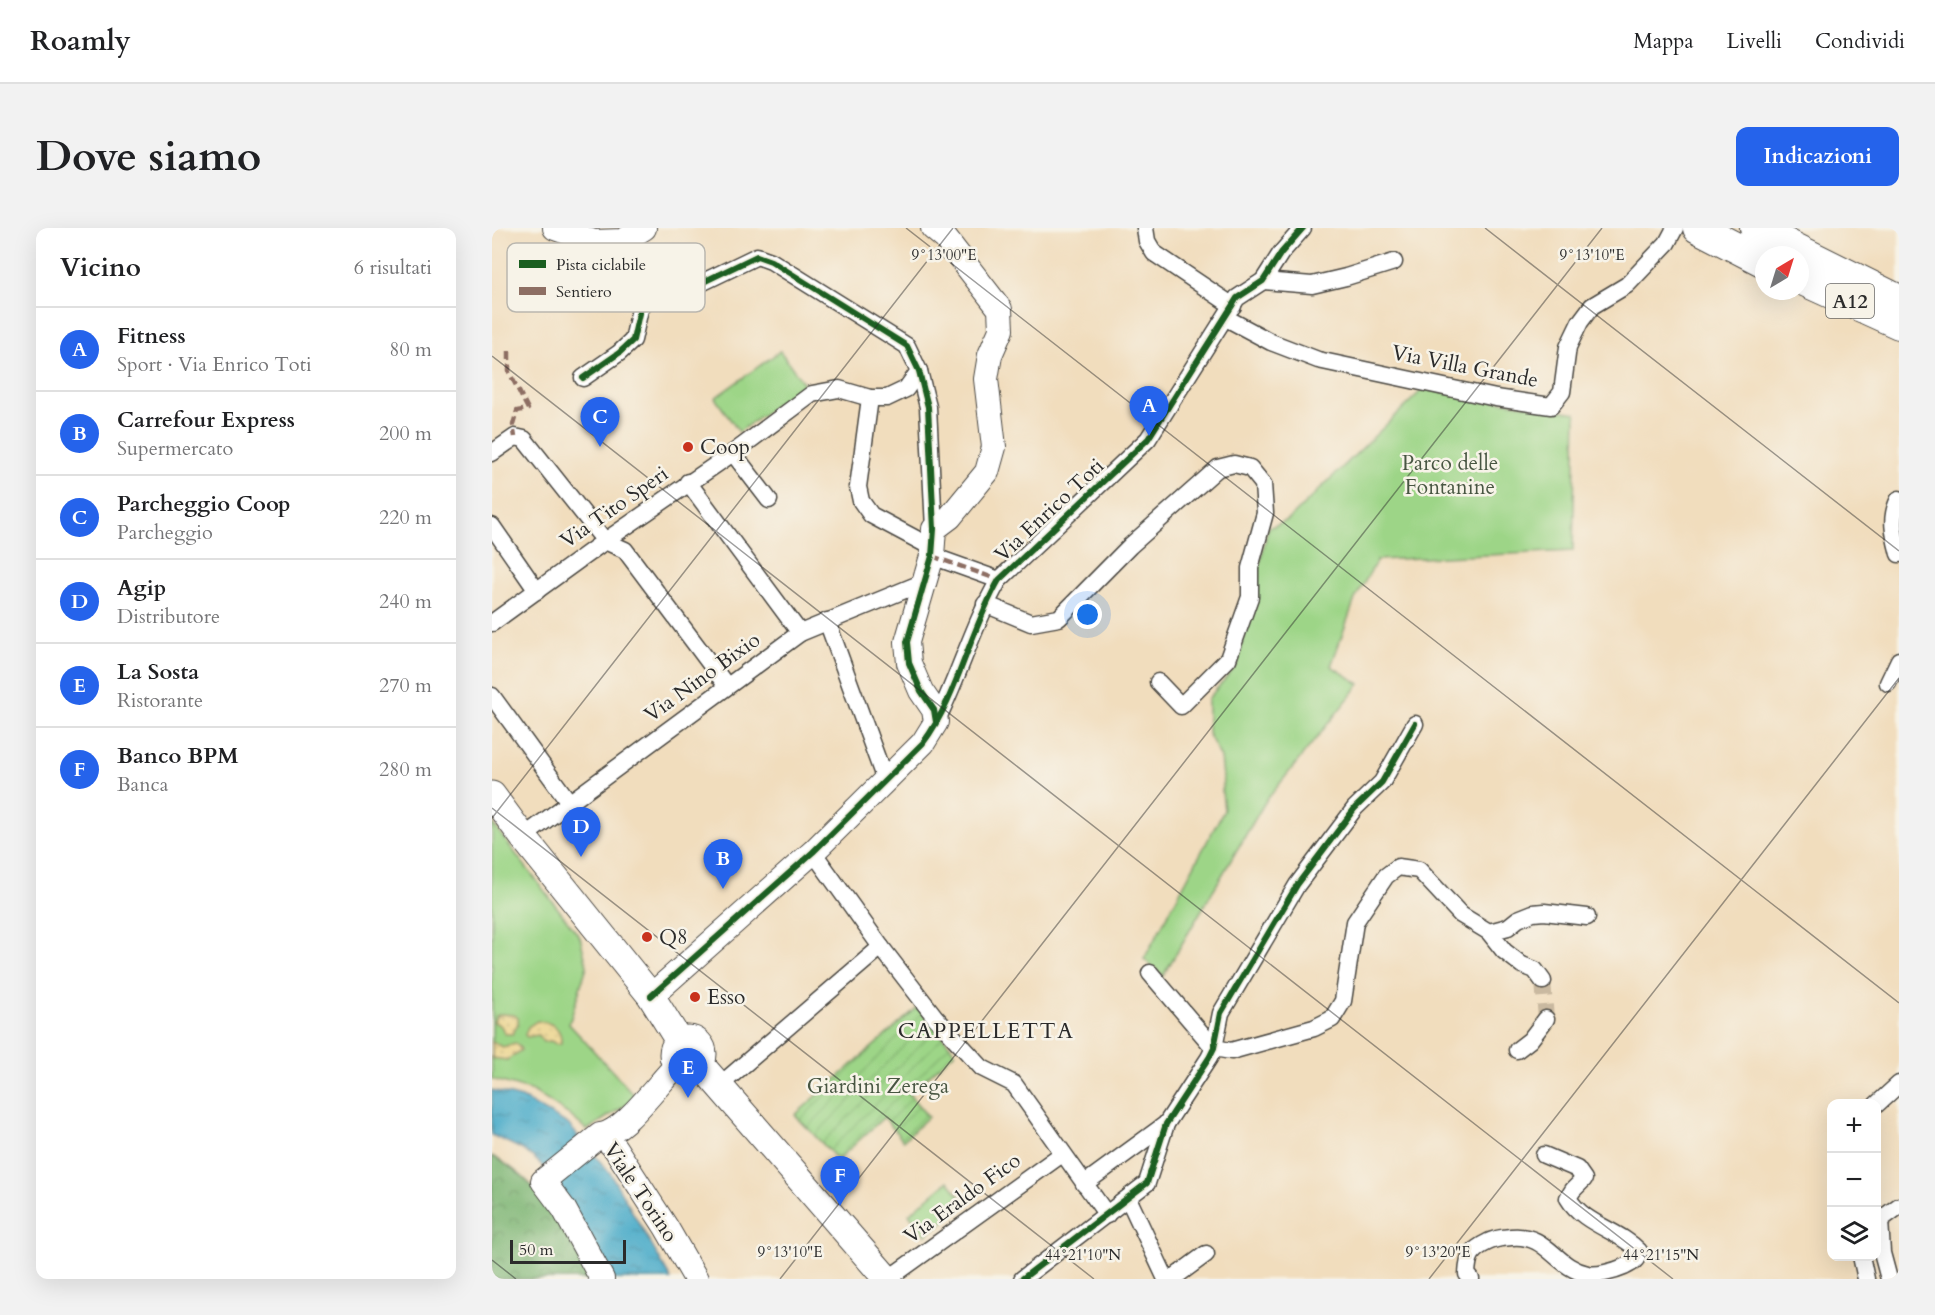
<!DOCTYPE html>
<html lang="it">
<head>
<meta charset="utf-8">
<style>
  :root { --surface:#fff; --page:#f2f2f2; --text:#202124; --muted:#757577; --line:#e0e0e0; --accent:#2563eb }
  body { margin:0; font-family:Cardo,serif; background:var(--page); color:var(--text) }
  .controls { position:absolute; right:18px; bottom:18px; display:grid; overflow:hidden; border-radius:12px; box-shadow:0 6px 24px #0002 }
  .controls button { width:54px; height:54px; display:grid; place-items:center; padding:0; border:0; border-bottom:2px solid var(--line); background:var(--surface); color:var(--text); font:30px sans-serif }
  .compass { position:absolute; left:1263px; top:18px; width:54px; height:54px; border-radius:50%; background:var(--surface); box-shadow:0 6px 24px #0002; rotate:38deg }
  .scale { position:absolute; left:18px; bottom:15px; width:116px; box-sizing:border-box; padding-left:6px; border:3px solid #2b2b2b; border-top:0; font-size:16px; line-height:21px; white-space:nowrap; color:#2b2b2b; -webkit-text-stroke:4px #f7f3e8; paint-order:stroke }
  .you { position:absolute; left:596px; top:387px; width:21px; height:21px; margin:-15px; border:4px solid #fff; border-radius:50%; background:#1a73e8; box-shadow:0 0 0 9px #1a73e833 }
  .badge { display:grid; place-items:center; width:39px; height:39px; border-radius:50%; background:var(--accent); color:#fff; font-size:20px; font-weight:700 }
  .pin { position:absolute; translate:-50% -50px; filter:drop-shadow(0 2px 3px #0008) }
  .pin::after { content:''; position:absolute; top:32px; width:21px; height:18px; background:inherit; clip-path:polygon(0 0,100% 0,50% 100%) }
  .list { margin:0; padding:0; list-style:none }
  h2 { display:flex; justify-content:space-between; align-items:center; height:78px; margin:0; padding:0 24px; font-size:26px }
  h2 small { font-size:20px; font-weight:400; color:var(--muted) }
  .list li { display:grid; grid-template-columns:39px 1fr auto; gap:18px; align-items:center; box-sizing:border-box; height:84px; padding:0 24px; border-top:2px solid var(--line) }
  .list b { display:block; font-size:22px; white-space:nowrap }
  .list p { margin:0; font-size:20px; white-space:nowrap; color:var(--muted) }
  .list em { font-size:20px; font-style:normal; color:var(--muted) }
  .icon { flex:none; width:33px; height:33px; fill:none; stroke:currentColor; stroke-width:2; stroke-linecap:round; stroke-linejoin:round }
  .map { position:relative; flex:none; width:1407px; height:1051px; overflow:hidden; border-radius:12px }
  header { display:flex; align-items:center; gap:36px; box-sizing:border-box; height:84px; padding:0 30px; background:var(--surface); border-bottom:2px solid var(--line) }
  header strong { font-size:28px }
  nav { display:flex; gap:33px; margin-inline-start:auto; font-size:21px }
  .intro { display:flex; align-items:center; justify-content:space-between; box-sizing:border-box; height:144px; padding:0 36px }
  h1 { margin:0; font-size:42px }
  .button { padding:15px 27px; border-radius:12px; background:var(--accent); color:#fff; font-size:21px; font-weight:700 }
  main { display:flex; gap:36px; padding:0 36px }
  aside { flex:1; background:var(--surface); border-radius:12px; box-shadow:0 6px 24px #0002 }
  .map>svg:first-child { display:block }
  .green { fill:#9dd587; stroke:#648059; stroke-width:1.5 }
  .forest { fill:url(#forest-crowns); stroke:#547050; stroke-width:1.5 }
  .sand { fill:url(#sand-dots); stroke:#8c8264; stroke-width:1.5 }
  .garden { fill:url(#garden-furrows); stroke:#648059; stroke-width:1.5 }
  .water { fill:url(#water-ripples); stroke:#3a6b7a; stroke-width:1.5 }
  .lines { fill:none; stroke-linecap:round; stroke-linejoin:round }
  .street-tunnel { stroke:#c9b9a0; stroke-width:16; stroke-dasharray:16 8; stroke-linecap:butt }
  .street-casing { stroke:#494641; stroke-width:19 }
  .secondary-casing { stroke:#494641; stroke-width:26 }
  .primary-casing { stroke:#494641; stroke-width:29 }
  .highway-casing { stroke:#494641; stroke-width:32 }
  .street { stroke:#fff; stroke-width:16 }
  .secondary { stroke:#fff; stroke-width:24 }
  .primary { stroke:#fff; stroke-width:27 }
  .highway { stroke:#fff; stroke-width:30 }
  .quiet { stroke:#8d6e63; stroke-width:4.5; stroke-dasharray:9 4.5; stroke-linecap:butt }
  .cycleway-casing { stroke:#f7f3e8; stroke-width:10 }
  .cycleway { stroke:#1b5e20; stroke-width:6 }
  .ticks { fill:none; stroke:#2b2b2b; stroke-width:1.5; stroke-opacity:0.45 }
  .poi-dot { fill:#c8321e; stroke:#f7f3e8; stroke-width:2 }
  .labels { text-anchor:middle; stroke-width:5; stroke-linejoin:round; paint-order:stroke }
  .shield { fill:#f7f3e8; stroke:#686764; stroke-width:1.5 }
  .shield-label { font-size:20px; font-weight:bold; fill:#2b2b2b }
  .street-label { font-size:21px; fill:#2b2b2b; stroke:#f7f3e8 }
  .poi-label { font-size:21px; fill:#2b2b2b; stroke:#f7f3e8; text-anchor:start }
  .park-label { font-size:21px; fill:#485642; stroke:#f7f3e8 }
  .neighbourhood-label { font-size:22px; letter-spacing:1.5px; fill:#2b2b2b; stroke:#f7f3e8 }
  .key { fill:#f7f3e8; stroke:#bab7af; stroke-width:1.5 }
  .key-label { font-size:16px; fill:#2b2b2b }
  .ticks-label { font-size:15px; text-anchor:middle; fill:#2b2b2b; stroke:#f7f3e8; stroke-width:5; stroke-linejoin:round; paint-order:stroke }
</style>
</head>
<body>
<header>
<strong>Roamly</strong>
<nav><a>Mappa</a><a>Livelli</a><a>Condividi</a></nav>
</header>
<div class="intro"><h1>Dove siamo</h1><a class="button">Indicazioni</a></div>
<main>
<aside>
<h2>Vicino<small>6 risultati</small></h2>
<ul class="list">
<li><span class="badge">A</span><div><b>Fitness</b><p>Sport · Via Enrico Toti</p></div><em>80 m</em></li>
<li><span class="badge">B</span><div><b>Carrefour Express</b><p>Supermercato</p></div><em>200 m</em></li>
<li><span class="badge">C</span><div><b>Parcheggio Coop</b><p>Parcheggio</p></div><em>220 m</em></li>
<li><span class="badge">D</span><div><b>Agip</b><p>Distributore</p></div><em>240 m</em></li>
<li><span class="badge">E</span><div><b>La Sosta</b><p>Ristorante</p></div><em>270 m</em></li>
<li><span class="badge">F</span><div><b>Banco BPM</b><p>Banca</p></div><em>280 m</em></li>
</ul>
</aside>
<div class="map">
<svg width="1407" height="1051" viewBox="0 0 1407 1051">
  <defs>
    <pattern id="forest-crowns" width="20" height="18" patternUnits="userSpaceOnUse" patternTransform="scale(1.5)"><rect width="20" height="18" fill="#7eb674"/><path d="M2 6a3 3 0 1 1 6 0M12 15a3 3 0 1 1 6 0" fill="none" stroke="#67945f"/></pattern>
    <pattern id="sand-dots" width="8" height="8" patternUnits="userSpaceOnUse" patternTransform="scale(1.5)"><rect width="8" height="8" fill="#eeda9e"/><path d="M2 2h.1M6 6h.1" fill="none" stroke="#cb8" stroke-width="1.8" stroke-linecap="round"/></pattern>
    <pattern id="garden-furrows" width="10" height="10" patternUnits="userSpaceOnUse" patternTransform="scale(1.5)"><rect width="10" height="10" fill="#9dd587"/><path d="M-1 1l2-2M0 10L10 0M9 11l2-2" fill="none" stroke="#87b775"/></pattern>
    <pattern id="water-ripples" width="26" height="14" patternUnits="userSpaceOnUse" patternTransform="scale(1.5)"><rect width="26" height="14" fill="#4aabc9"/><path d="M2 4q2-2 4 0t4 0M15 11q2-2 4 0t4 0" fill="none" stroke="#3e8ba3"/></pattern>
  </defs>
  <rect width="100%" height="100%" fill="#f7f3e8"/>
  <filter id="ink" filterUnits="userSpaceOnUse"><feTurbulence type="fractalNoise" baseFrequency=".0167" numOctaves="2"/><feDisplacementMap in="SourceGraphic" scale="12" xChannelSelector="R" yChannelSelector="G"/><feConvolveMatrix kernelMatrix="1 2 1 2 8 2 1 2 1" color-interpolation-filters="sRGB"/></filter>
  <filter id="wash" filterUnits="userSpaceOnUse"><feTurbulence type="fractalNoise" baseFrequency=".008" numOctaves="4" result="noise"/><feDisplacementMap in="SourceGraphic" scale="24" xChannelSelector="R" yChannelSelector="G"/><feGaussianBlur stdDeviation="1.35" result="paint"/><feColorMatrix in="noise" values="0 0 0 0 0 0 0 0 0 0 0 0 0 0 0 0 0 1.4 0 .05"/><feComposite in="paint" operator="in"/></filter>
  <g filter="url(#wash)">
    <rect width="100%" height="100%" fill="#f1ddbd"/>
    <g class="green">
      <polygon points="288,123 312,156 247,204 223,170"/>
      <polygon points="931,161 1084,185 1081,323 885,332 863,371 839,438 868,456 773,574 671,748 652,731 732,582 730,564 731,549 729,530 716,505 716,471 745,437 776,300 796,292"/>
      <polygon points="0,595 88,709 95,738 77,796 145,870 95,902 76,886 41,863 0,851"/>
      <polygon points="456,953 474,976 434,1007 417,986"/>
    </g>
    <path class="forest" d="M 0,928 C 51,954 73,1003 101,1051 L 0,1051 Z"/>
    <g class="sand">
      <polygon points="9,786 22,787 26,790 26,795 21,806 13,806 9,798 2,794 4,788"/>
      <path d="M 45,793 C 59,794 70,800 69,815 L 64,816 L 59,813 L 51,814 L 46,807 L 35,809 L 33,807 L 36,799 Z"/>
      <polygon points="0,814 11,819 23,815 26,817 29,822 15,832 0,830"/>
    </g>
    <polygon class="garden" points="427,778 463,824 417,866 436,889 411,913 392,889 346,932 303,887"/>
    <path class="water" d="M 0,862 L 30,870 L 76,896 L 118,945 L 179,1051 L 120,1051 C 98,1012 71,948 34,924 C 23,917 11,913 0,907 Z"/>
  </g>
  <g filter="url(#ink)">
    <g class="lines">
      <polyline class="street-tunnel" points="1051,753 1054,791"/>
      <defs>
        <g id="street">
          <polyline points="653,0 655,13 662,25 741,78"/>
          <polyline points="771,53 820,57 854,49 902,34"/>
          <polyline points="734,90 779,114 826,132 1004,170 1059,178 1070,164 1076,119 1088,94 1100,78 1135,57 1175,15 1183,0"/>
          <polyline points="91,150 127,125 141,112 148,81 158,69 205,57 265,28 279,33 415,118 427,143 436,179 442,301"/>
          <polyline points="378,170 366,259 369,273 379,287 441,320"/>
          <polyline points="0,225 23,209 32,211 113,313 133,322 234,457"/>
          <polyline points="241,225 277,272"/>
          <polyline points="196,254 308,405"/>
          <path d="M 1407,271 C 1397,290 1402,307 1407,326"/>
          <polyline points="0,298 45,363"/>
          <polyline points="440,328 507,352"/>
          <polyline points="493,376 539,395 567,390 638,318 726,240 742,236 758,240 771,256 773,285 758,340 758,369 736,431 689,478 666,454"/>
          <polyline points="335,393 393,552"/>
          <polyline points="0,395 113,313 241,225 320,166 347,161 378,170 395,170 414,161 427,143"/>
          <polyline points="1396,455 1407,432"/>
          <polyline points="0,468 77,574"/>
          <path d="M 444,494 C 467,448 481,397 507,352 L 656,211 L 745,70 L 771,53 L 789,25 L 811,0"/>
          <polyline points="31,609 308,405 432,354"/>
          <polyline points="321,624 389,719 443,789 490,840 522,856 615,987"/>
          <polyline points="997,704 1016,699 1026,691 1041,685 1052,684 1095,689"/>
          <polyline points="658,745 722,820 739,823 822,800 840,791 851,773 863,694 894,648 906,639 927,642 969,687 997,704 1012,723 1030,737 1043,742 1051,753"/>
          <polyline points="1025,822 1038,812 1054,791"/>
          <polyline points="227,858 389,719"/>
          <polyline points="1384,877 1407,856"/>
          <polyline points="592,956 674,896"/>
          <polyline points="636,970 674,1051"/>
          <polyline points="1369,1028 1374,1051"/>
          <polyline points="396,1051 570,926"/>
          <polyline points="530,1051 655,955 674,896 717,830 722,820 729,785 805,657 863,580 890,554 923,496"/>
          <polyline points="680,1051 714,1026"/>
          <path d="M 979,1051 L 975,1046 C 976,1028 979,1022 996,1014 C 1003,1010 1010,1010 1019,1009 C 1056,1005 1063,1040 1096,1046 C 1105,1048 1123,1043 1132,1039 C 1140,1035 1146,1032 1147,1023 C 1127,1002 1091,996 1076,970 L 1081,962 L 1092,951 L 1085,941 L 1052,927"/>
          <polyline points="1397,1051 1390,1025 1388,992 1407,978"/>
        </g>
        <g id="secondary">
          <polyline points="63,0 102,14 131,13 152,0"/>
          <polyline points="159,768 321,624 431,515 444,494 442,482 429,463 417,435 415,414 440,328 442,301 458,289 495,244 502,219 494,151 498,127 509,102 508,81 453,10 441,0"/>
          <polyline points="111,908 123,920 174,999 204,1051"/>
          <path d="M 110,1051 L 72,981 L 51,953 L 108,907 C 132,905 167,854 185,837"/>
        </g>
        <g id="primary">
          <polyline points="0,567 31,609 159,768 187,813"/>
          <circle cx="196" cy="826" r="15"/>
          <polyline points="208,836 395,1051"/>
        </g>
        <g id="highway">
          <polyline points="1206,0 1272,34"/>
          <polyline points="1263,0 1407,72"/>
          <polyline points="1308,51 1407,96"/>
        </g>
      </defs>
      <use href="#street" class="street-casing"/>
      <use href="#secondary" class="secondary-casing"/>
      <use href="#primary" class="primary-casing"/>
      <use href="#highway" class="highway-casing"/>
      <use href="#street" class="street"/>
      <use href="#secondary" class="secondary"/>
      <use href="#primary" class="primary"/>
      <use href="#highway" class="highway"/>
      <g class="quiet">
        <polyline points="17,123 17,144 36,181 25,183 21,197 23,209"/>
        <polyline points="440,328 507,352"/>
      </g>
      <defs>
        <g id="cycleway">
          <polyline points="91,150 127,125 141,112 148,81 158,69 205,57 265,28 279,33 415,118 427,143 436,179 442,301 440,328 415,414 417,435 429,463 442,482 444,494"/>
          <path d="M 159,768 L 321,624 L 431,515 C 465,470 478,402 507,352 L 656,211 L 745,70 L 771,53 L 789,25 L 811,0"/>
          <polyline points="530,1051 655,955 674,896 717,830 722,820 729,785 805,657 863,580 890,554 923,496"/>
        </g>
      </defs>
      <use href="#cycleway" class="cycleway-casing"/>
      <use href="#cycleway" class="cycleway"/>
    </g>
  </g>
  <path class="ticks" d="M 414,0 L 1407,775M 993,0 L 1407,323M 0,128 L 1181,1051M 0,580 L 602,1051M 0,590 L 461,0M 0,1032 L 24,1051M 288,1051 L 1110,0M 937,1051 L 1407,450"/>
  <g class="poi-dot">
    <circle cx="196" cy="219" r="6"/>
    <circle cx="155" cy="709" r="6"/>
    <circle cx="203" cy="769" r="6"/>
  </g>
  <g class="labels">
    <rect class="shield" x="1334" y="56" width="48" height="34" rx="4.5"/>
    <g class="shield-label">
      <text x="1358" y="80">A12</text>
    </g>
    <g class="street-label">
      <text transform="translate(973 138) rotate(11)" y="7">Via Villa Grande</text>
      <text transform="translate(122 279) rotate(-35)" y="7">Via Tito Speri</text>
      <text transform="translate(557 282) rotate(-43)" y="7">Via Enrico Toti</text>
      <text transform="translate(210 449) rotate(-36)" y="7">Via Nino Bixio</text>
      <text transform="translate(149 964) rotate(56)" y="7">Viale Torino</text>
      <text transform="translate(470 970) rotate(-36)" y="7">Via Eraldo Fico</text>
    </g>
    <g class="poi-label">
      <text x="208" y="226">Coop</text>
      <text x="167" y="716">Q8</text>
      <text x="215" y="776">Esso</text>
    </g>
    <g class="park-label">
      <text x="958" y="242">Parco delle<tspan x="958" dy="24">Fontanine</tspan></text>
      <text x="386" y="865">Giardini Zerega</text>
    </g>
    <g class="neighbourhood-label">
      <text x="494" y="810">CAPPELLETTA</text>
    </g>
  </g>
  <rect x="15" y="15" width="198" height="69" rx="9" class="key"/>
  <rect x="27" y="32" width="27" height="8" fill="#1b5e20"/>
  <rect x="27" y="59" width="27" height="8" fill="#8d6e63"/>
  <g class="key-label">
    <text x="64" y="42">Pista ciclabile</text>
    <text x="64" y="69">Sentiero</text>
  </g>
  <g class="ticks-label">
    <text x="1100" y="32">9°13'10"E</text>
    <text x="452" y="32">9°13'00"E</text>
    <text x="298" y="1029">9°13'10"E</text>
    <text x="946" y="1029">9°13'20"E</text>
    <text x="591" y="1032">44°21'10"N</text>
    <text x="1169" y="1032">44°21'15"N</text>
  </g>
</svg>
<div class="controls">
<button>+</button>
<button>−</button>
<button><svg class="icon" aria-label="layers" viewBox="0 0 24 24"><path d="M12 4l9 5-9 5-9-5zM3 14l9 5 9-5"/></svg></button>
</div>
<svg class="compass" viewBox="-18 -18 36 36"><path d="M0-13l5 13h-10z" fill="#e53935"/><path d="M0 13l5-13h-10z" fill="#757577"/></svg>
<div class="scale">50 m</div>
<div class="you"></div>
<div class="pin badge" style="left:657px;top:208px">A</div>
<div class="pin badge" style="left:231px;top:661px">B</div>
<div class="pin badge" style="left:108px;top:219px">C</div>
<div class="pin badge" style="left:89px;top:629px">D</div>
<div class="pin badge" style="left:196px;top:870px">E</div>
<div class="pin badge" style="left:348px;top:978px">F</div>
</div>
</main>
</body>
</html>
